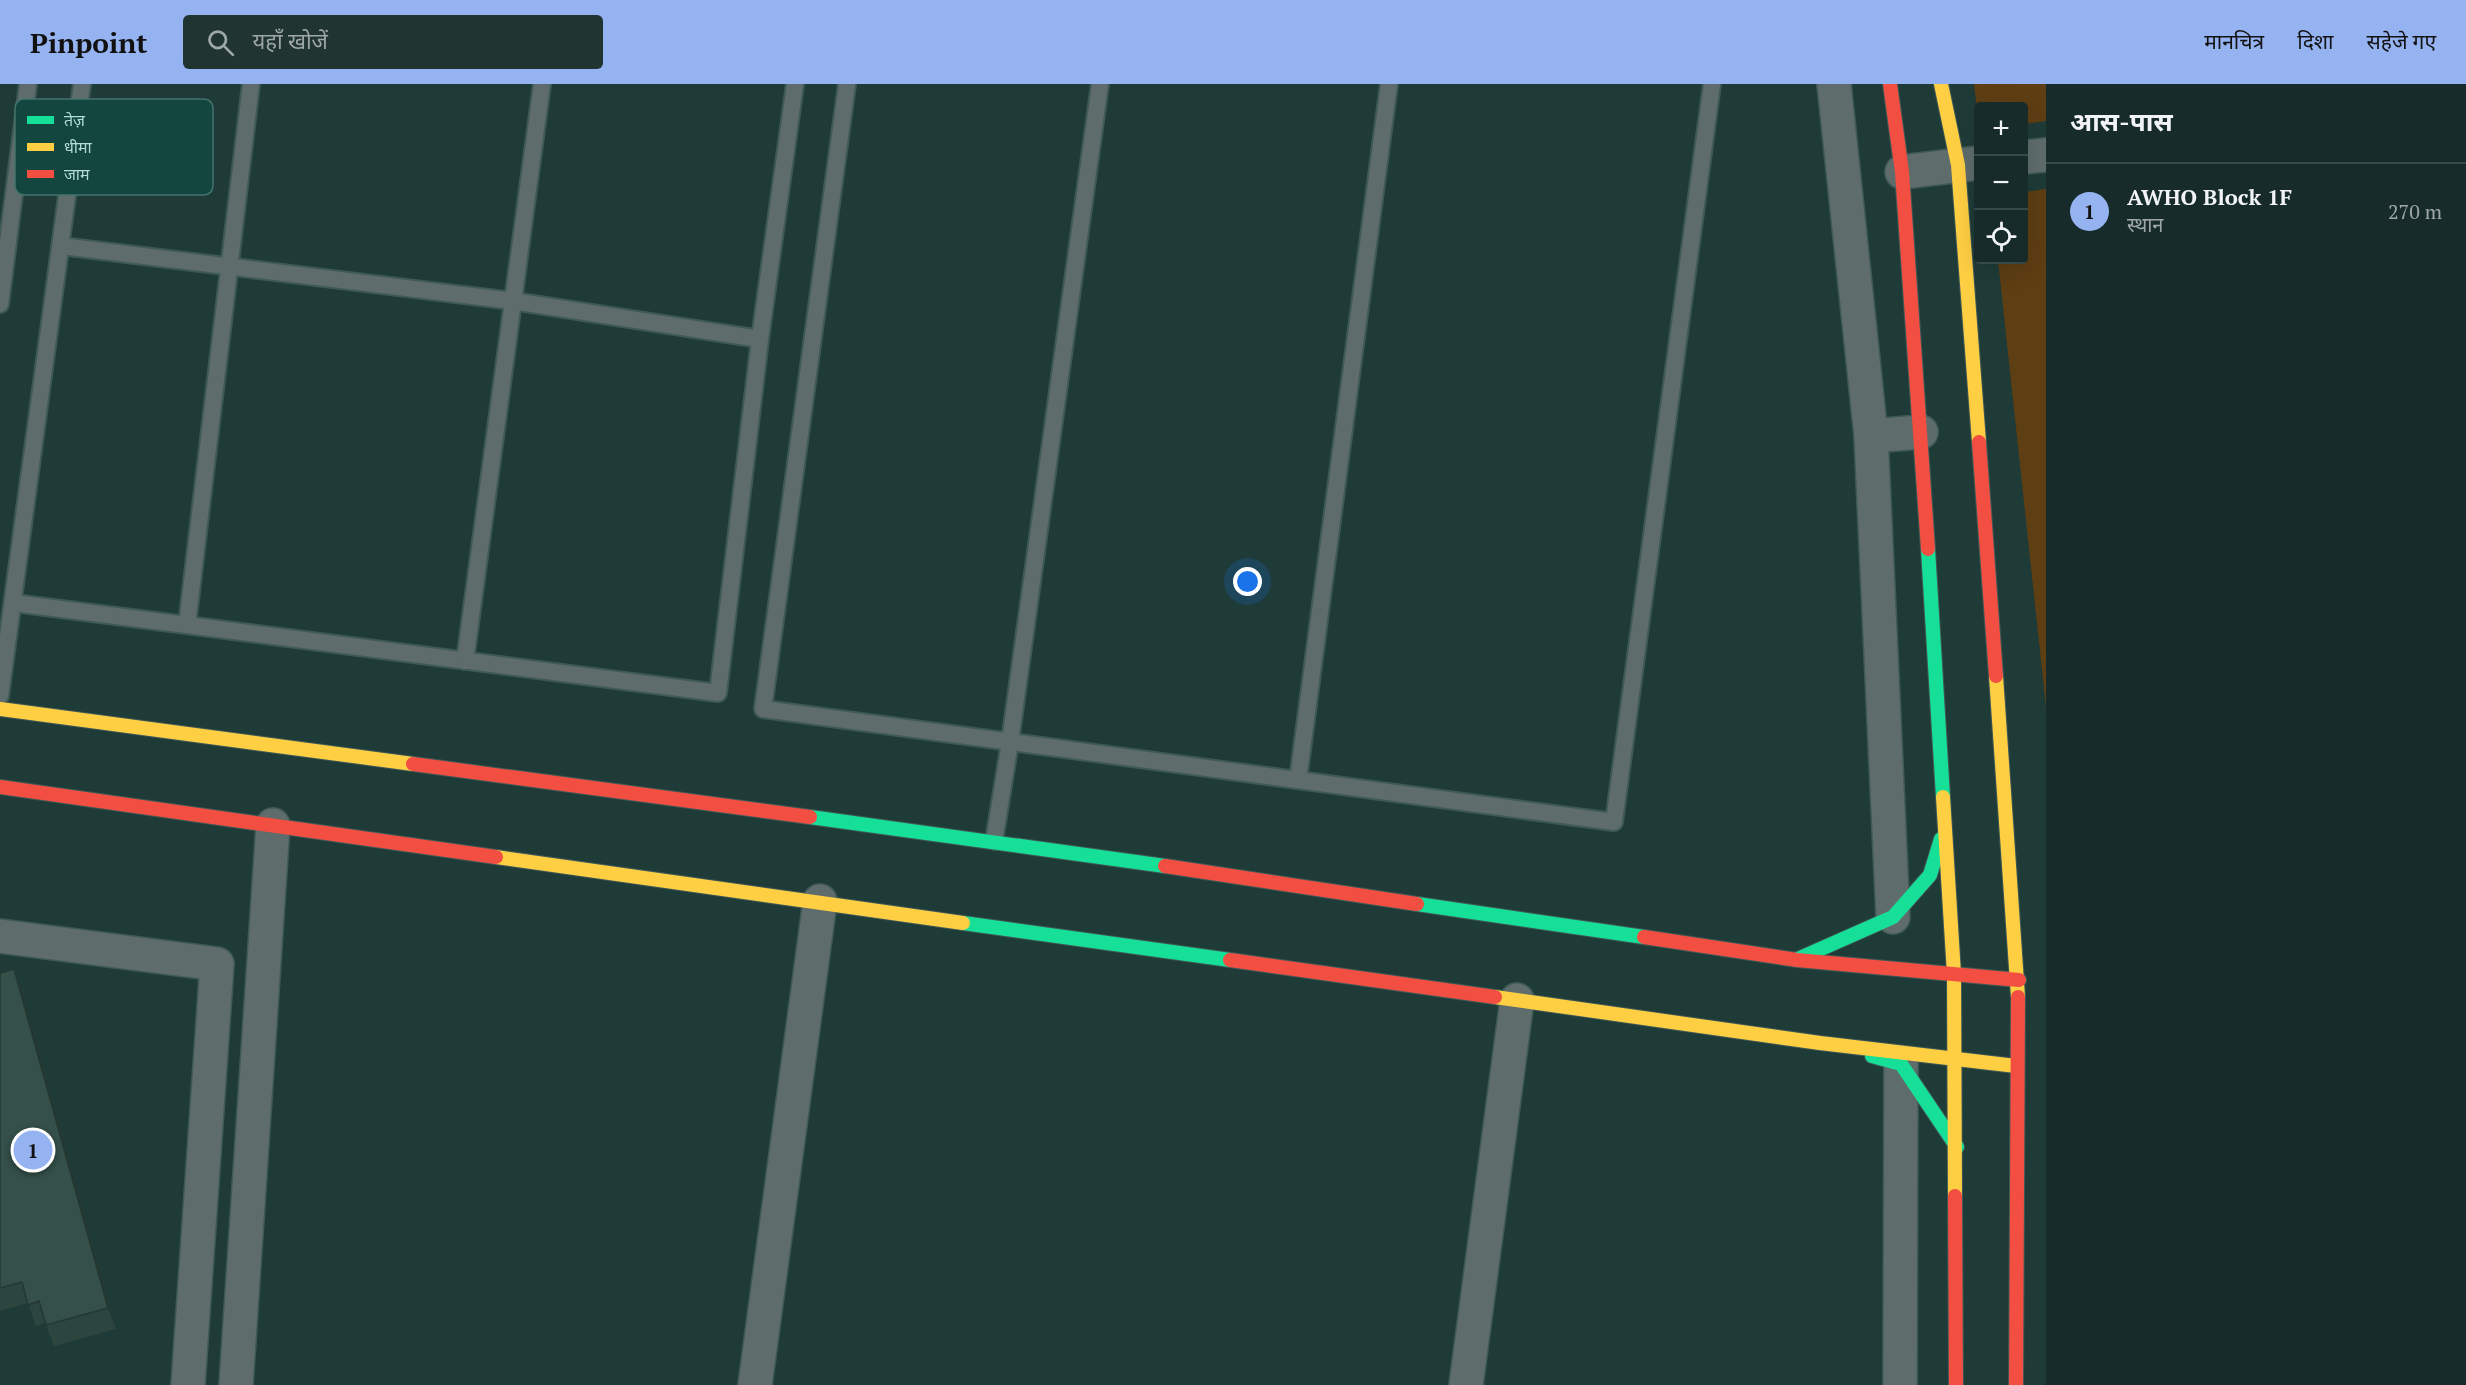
<!DOCTYPE html>
<html lang="hi">
<head>
<meta charset="utf-8">
<style>
  :root { --surface:#172c2a; --page:#203432; --text:#f1f3f6; --muted:#9ea7a8; --line:#364847; --accent:#95b2f1 }
  body { margin:0; font-family:"PT Serif","Noto Sans Devanagari",serif; background:var(--page); color:var(--text) }
  .controls { position:absolute; right:18px; top:18px; display:grid; overflow:hidden; border-radius:6px; box-shadow:0 6px 24px #0002 }
  .controls button { width:54px; height:54px; display:grid; place-items:center; padding:0; border:0; border-bottom:2px solid var(--line); background:var(--surface); color:var(--text); font:30px sans-serif }
  .you { position:absolute; left:1248px; top:498px; width:21px; height:21px; margin:-15px; border:4px solid #fff; border-radius:50%; background:#1a73e8; box-shadow:0 0 0 9px #1a73e833 }
  .badge { display:grid; place-items:center; width:39px; height:39px; border-radius:50%; background:var(--accent); color:#111; font-size:20px; font-weight:700 }
  .pin { position:absolute; translate:-50% -50%; border:3px solid #fff; box-shadow:0 2px 6px #0006 }
  .list { margin:0; padding:0; list-style:none }
  h2 { display:flex; justify-content:space-between; align-items:center; height:78px; margin:0; padding:0 24px; font-size:26px }
  h2 small { font-size:20px; font-weight:400; color:var(--muted) }
  .list li { display:grid; grid-template-columns:39px 1fr auto; gap:18px; align-items:center; box-sizing:border-box; height:96px; padding:0 24px; border-top:2px solid var(--line) }
  .list b { display:block; font-size:22px; white-space:nowrap }
  .list p { margin:0; font-size:20px; white-space:nowrap; color:var(--muted) }
  .list em { font-size:20px; font-style:normal; color:var(--muted) }
  .icon { flex:none; width:33px; height:33px; fill:none; stroke:currentColor; stroke-width:2; stroke-linecap:round; stroke-linejoin:round }
  .map { position:relative; flex:none; width:2046px; height:1301px; overflow:hidden }
  header { display:flex; align-items:center; gap:36px; box-sizing:border-box; height:84px; padding:0 30px; background:var(--accent); color:#111 }
  header strong { font-size:28px }
  nav { display:flex; gap:33px; margin-inline-start:auto; font-size:21px }
  .search { width:420px; height:54px; background:var(--page); display:flex; align-items:center; gap:15px; box-sizing:border-box; padding:0 21px; border-radius:6px; color:var(--muted); font-size:22px }
  main { display:flex }
  aside { flex:1; background:var(--surface) }
  .map>svg:first-child { display:block }
  .green { fill:#5e3e13 }
  .lines { fill:none; stroke-linecap:round; stroke-linejoin:round }
  .lane-casing { stroke:#3f5956; stroke-width:20 }
  .street-casing { stroke:#3f5956; stroke-width:36 }
  .fast-casing { stroke:#3f5956; stroke-width:16 }
  .slow-casing { stroke:#3f5956; stroke-width:16 }
  .jam-casing { stroke:#3f5956; stroke-width:16 }
  .lane { stroke:#5e6d6b; stroke-width:16 }
  .street { stroke:#5e6d6b; stroke-width:33 }
  .fast { stroke:#16e098; stroke-width:14 }
  .slow { stroke:#ffcf43; stroke-width:14 }
  .jam { stroke:#f24e42; stroke-width:14 }
  .wall { fill:#2d453f }
  .shaded-wall { fill:#243833 }
  .building { fill:#345049; stroke:#243833; stroke-width:1.5 }
  .key { fill:#144640; stroke:#44736d; stroke-width:1.5 }
  .key-label { font-size:16px; fill:#b3dcd6 }
</style>
</head>
<body>
<header>
<strong>Pinpoint</strong>
<div class="search"><svg class="icon" aria-label="search" viewBox="0 0 24 24"><circle cx="10" cy="10" r="6"/><path d="M15 15l6 6"/></svg>यहाँ खोजें</div>
<nav><a>मानचित्र</a><a>दिशा</a><a>सहेजे गए</a></nav>
</header>
<main>
<div class="map">
<svg width="2046" height="1301" viewBox="0 0 2046 1301">
  <rect width="100%" height="100%" fill="#1f3b38"/>
  <g class="green">
    <polygon points="1974,0 2046,0 2046,37 2024,40 2024,22 1978,22 1978,34"/>
    <polygon points="2046,105 2046,623 1998,176 2024,176 2024,108"/>
  </g>
  <g class="lines">
    <defs>
      <g id="lane">
        <polyline points="847,0 763,625 1614,738 1712,0"/>
        <polyline points="61,162 513,217 760,255"/>
        <polyline points="0,220 28,0"/>
        <polyline points="14,519 718,609 760,255 795,0"/>
        <polyline points="187,541 251,0"/>
        <polyline points="465,577 542,0"/>
        <polyline points="0,612 82,0"/>
        <polyline points="1298,696 1389,0"/>
        <polyline points="994,757 1010,658 1100,0"/>
      </g>
      <g id="street">
        <polyline points="1834,0 1871,352 1893,833"/>
        <polyline points="2024,73 2046,71"/>
        <polyline points="1902,88 1978,79"/>
        <polyline points="1871,352 1921,348"/>
        <polyline points="0,852 217,880 188,1301"/>
        <polyline points="236,1301 273,741"/>
        <polyline points="755,1301 820,817"/>
        <polyline points="1466,1301 1517,916"/>
        <polyline points="1900,1301 1901,980"/>
      </g>
      <g id="fast">
        <polyline points="1928,465 1943,713"/>
        <polyline points="810,733 1165,782"/>
        <polyline points="1417,820 1644,853"/>
        <polyline points="963,839 1230,876"/>
        <polyline points="1798,875 1893,833 1930,791 1941,755"/>
        <polyline points="1872,972 1901,980 1957,1063"/>
      </g>
      <g id="slow">
        <polyline points="1941,0 1958,81 1979,358"/>
        <polyline points="1996,592 2018,913"/>
        <polyline points="0,625 413,680"/>
        <polyline points="1943,713 1954,890 1955,1112"/>
        <polyline points="496,773 963,839"/>
        <polyline points="1495,913 1820,959 2016,982"/>
      </g>
      <g id="jam">
        <polyline points="1890,0 1902,88 1928,465"/>
        <polyline points="1979,358 1996,592"/>
        <polyline points="413,680 810,733"/>
        <polyline points="0,703 496,773"/>
        <polyline points="1165,782 1417,820"/>
        <polyline points="1644,853 1797,876 2019,896"/>
        <polyline points="1230,876 1495,913"/>
        <polyline points="1955,1112 1956,1301"/>
        <polyline points="2016,1301 2018,913"/>
      </g>
    </defs>
    <use href="#lane" class="lane-casing"/>
    <use href="#street" class="street-casing"/>
    <use href="#fast" class="fast-casing"/>
    <use href="#slow" class="slow-casing"/>
    <use href="#jam" class="jam-casing"/>
    <use href="#lane" class="lane"/>
    <use href="#street" class="street"/>
    <use href="#fast" class="fast"/>
    <use href="#slow" class="slow"/>
    <use href="#jam" class="jam"/>
  </g>
  <polygon class="wall" points="14,885 22,906 116,1245 54,1262 45,1239 36,1242 28,1219 0,1227 0,889"/>
  <polygon class="shaded-wall" points="14,885 22,906 116,1245 108,1224"/>
  <polygon class="building" points="14,885 108,1224 46,1241 39,1217 28,1221 22,1198 0,1204 0,889"/>
  <rect x="15" y="15" width="198" height="96" rx="9" class="key"/>
  <rect x="27" y="32" width="27" height="8" fill="#16e098"/>
  <rect x="27" y="59" width="27" height="8" fill="#ffcf43"/>
  <rect x="27" y="86" width="27" height="8" fill="#f24e42"/>
  <g class="key-label">
    <text x="64" y="42">तेज़</text>
    <text x="64" y="69">धीमा</text>
    <text x="64" y="96">जाम</text>
  </g>
</svg>
<div class="controls">
<button>+</button>
<button>−</button>
<button><svg class="icon" aria-label="locate" viewBox="0 0 24 24"><circle cx="12" cy="12" r="6"/><path d="M12 2v4M12 18v4M2 12h4M18 12h4"/></svg></button>
</div>
<div class="you"></div>
<div class="pin badge" style="left:33px;top:1066px">1</div>
</div>
<aside>
<h2>आस-पास<small></small></h2>
<ul class="list">
<li><span class="badge">1</span><div><b>AWHO Block 1F</b><p>स्थान</p></div><em>270 m</em></li>
</ul>
</aside>
</main>
</body>
</html>
